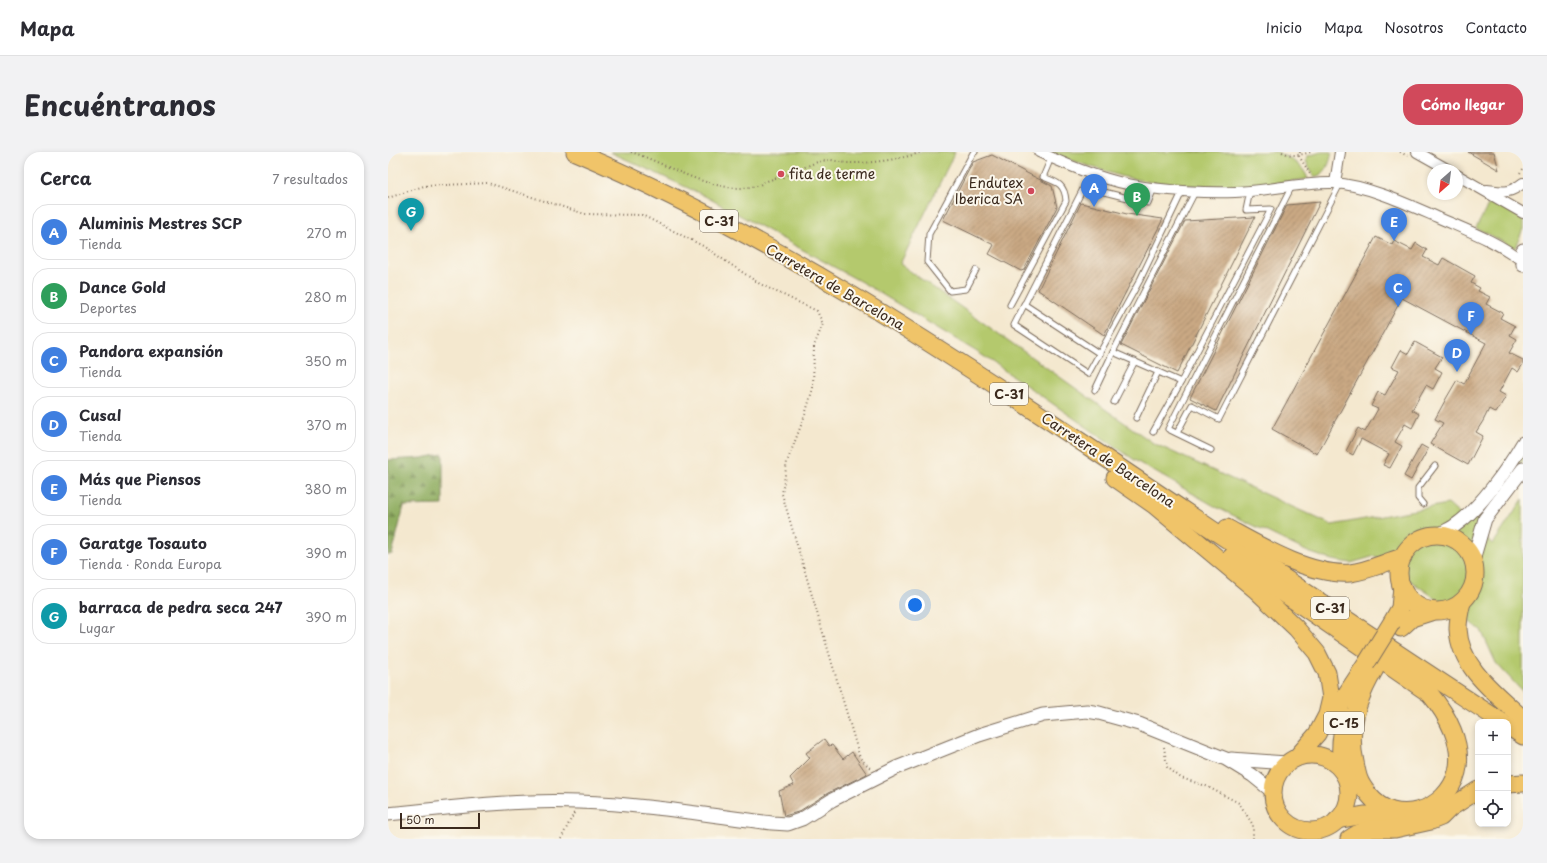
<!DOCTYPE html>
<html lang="es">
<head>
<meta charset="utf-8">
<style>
  :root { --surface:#fff; --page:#f2f2f3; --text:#2b2b33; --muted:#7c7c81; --line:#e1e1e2; --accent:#d1495b }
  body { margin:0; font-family:"Playpen Sans",sans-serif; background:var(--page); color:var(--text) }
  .controls { position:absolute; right:12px; bottom:12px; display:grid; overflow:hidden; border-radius:8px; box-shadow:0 2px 6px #0003 }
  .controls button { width:36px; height:36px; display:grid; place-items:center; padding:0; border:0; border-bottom:1px solid var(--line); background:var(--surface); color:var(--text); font:20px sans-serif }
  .compass { position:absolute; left:1039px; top:12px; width:36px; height:36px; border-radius:50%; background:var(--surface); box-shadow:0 2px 6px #0003; rotate:208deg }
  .scale { position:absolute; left:12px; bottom:10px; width:80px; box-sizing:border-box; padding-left:4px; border:2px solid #3b2a1e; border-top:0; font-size:11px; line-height:14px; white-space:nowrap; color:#3b2a1e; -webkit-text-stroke:3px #fbf7ec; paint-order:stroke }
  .you { position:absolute; left:527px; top:453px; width:14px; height:14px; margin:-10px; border:3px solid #fff; border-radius:50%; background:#1a73e8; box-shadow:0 0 0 6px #1a73e833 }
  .badge { display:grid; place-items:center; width:26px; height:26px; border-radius:50%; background:var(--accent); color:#fff; font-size:13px; font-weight:700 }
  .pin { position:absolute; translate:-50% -33px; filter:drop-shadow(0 1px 2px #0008) }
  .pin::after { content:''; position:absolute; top:21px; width:14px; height:12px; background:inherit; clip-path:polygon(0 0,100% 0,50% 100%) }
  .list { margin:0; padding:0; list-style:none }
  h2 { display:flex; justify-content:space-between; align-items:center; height:52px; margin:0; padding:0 16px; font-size:17px }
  h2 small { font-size:13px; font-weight:400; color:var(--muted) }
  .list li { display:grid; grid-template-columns:26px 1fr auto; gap:12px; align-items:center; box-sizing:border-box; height:56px; margin:0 8px 8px; padding:0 8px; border:1px solid var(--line); border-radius:16px }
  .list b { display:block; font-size:15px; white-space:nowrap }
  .list p { margin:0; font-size:13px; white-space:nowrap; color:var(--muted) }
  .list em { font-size:13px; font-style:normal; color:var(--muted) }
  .icon { flex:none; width:22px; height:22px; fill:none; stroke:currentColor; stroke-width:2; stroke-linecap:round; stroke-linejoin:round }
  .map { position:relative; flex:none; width:1135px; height:687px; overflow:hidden; border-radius:16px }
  header { display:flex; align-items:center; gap:24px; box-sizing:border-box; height:56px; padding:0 20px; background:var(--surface); border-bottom:1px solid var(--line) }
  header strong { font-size:19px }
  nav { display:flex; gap:22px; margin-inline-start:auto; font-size:14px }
  .intro { display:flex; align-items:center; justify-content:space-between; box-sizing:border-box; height:96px; padding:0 24px }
  h1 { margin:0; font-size:28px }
  .button { padding:10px 18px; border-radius:16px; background:var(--accent); color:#fff; font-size:14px; font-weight:700 }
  main { display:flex; gap:24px; padding:0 24px }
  aside { flex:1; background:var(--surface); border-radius:16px; box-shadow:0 2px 6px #0003 }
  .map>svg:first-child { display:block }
  .green { fill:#b4c96d; stroke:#787a46 }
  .forest { fill:url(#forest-firs); stroke:#656c3f }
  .building { fill:url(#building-hatch) }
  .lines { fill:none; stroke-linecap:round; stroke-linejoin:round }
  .service-casing { stroke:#7c6c5c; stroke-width:7 }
  .minor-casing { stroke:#7c6c5c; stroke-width:12 }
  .tertiary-casing { stroke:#7c6c5c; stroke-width:15 }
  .trunk-casing { stroke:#7c6c5c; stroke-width:19 }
  .path { stroke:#7c6c5c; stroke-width:2; stroke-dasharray:1 3; stroke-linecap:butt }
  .service { stroke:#fff; stroke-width:5 }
  .minor { stroke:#fff; stroke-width:10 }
  .tertiary { stroke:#fff; stroke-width:13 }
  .trunk { stroke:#f0c469; stroke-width:17 }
  .trunk-bridge-casing { stroke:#7c6c5c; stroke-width:19; stroke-linecap:butt }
  .trunk-bridge { stroke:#f0c469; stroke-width:17 }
  .poi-dot { fill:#d1495b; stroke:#fbf7ec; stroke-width:1.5 }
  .labels { text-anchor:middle; stroke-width:4; stroke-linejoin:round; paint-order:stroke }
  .shield { fill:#fbf7ec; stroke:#75685c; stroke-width:1 }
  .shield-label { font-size:13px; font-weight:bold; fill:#3b2a1e }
  .poi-label { font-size:14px; fill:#3b2a1e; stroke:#fbf7ec; text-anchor:start }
  .street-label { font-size:14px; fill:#3b2a1e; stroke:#fbf7ec }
</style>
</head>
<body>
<header>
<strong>Mapa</strong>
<nav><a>Inicio</a><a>Mapa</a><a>Nosotros</a><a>Contacto</a></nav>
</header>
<div class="intro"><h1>Encuéntranos</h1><a class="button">Cómo llegar</a></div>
<main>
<aside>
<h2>Cerca<small>7 resultados</small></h2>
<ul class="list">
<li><span class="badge" style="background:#3f7fe0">A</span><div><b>Aluminis Mestres SCP</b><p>Tienda</p></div><em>270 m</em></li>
<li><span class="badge" style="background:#2e9e5b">B</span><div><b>Dance Gold</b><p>Deportes</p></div><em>280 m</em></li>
<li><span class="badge" style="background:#3f7fe0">C</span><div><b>Pandora expansión</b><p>Tienda</p></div><em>350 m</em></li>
<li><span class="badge" style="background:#3f7fe0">D</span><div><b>Cusal</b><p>Tienda</p></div><em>370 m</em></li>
<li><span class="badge" style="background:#3f7fe0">E</span><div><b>Más que Piensos</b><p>Tienda</p></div><em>380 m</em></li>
<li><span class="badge" style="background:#3f7fe0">F</span><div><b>Garatge Tosauto</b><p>Tienda · Ronda Europa</p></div><em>390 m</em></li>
<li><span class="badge" style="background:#0f9aa8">G</span><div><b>barraca de pedra seca 247</b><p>Lugar</p></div><em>390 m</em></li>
</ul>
</aside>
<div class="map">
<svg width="1135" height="687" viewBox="0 0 1135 687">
  <defs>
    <pattern id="forest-firs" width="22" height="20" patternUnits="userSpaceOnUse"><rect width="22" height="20" fill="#8fad60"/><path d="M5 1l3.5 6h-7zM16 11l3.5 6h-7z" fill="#768d4f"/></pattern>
    <pattern id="building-hatch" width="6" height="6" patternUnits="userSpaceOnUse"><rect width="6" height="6" fill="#caa984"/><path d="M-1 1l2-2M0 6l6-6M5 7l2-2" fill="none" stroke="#a58a6b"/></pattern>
  </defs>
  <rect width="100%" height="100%" fill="#fbf7ec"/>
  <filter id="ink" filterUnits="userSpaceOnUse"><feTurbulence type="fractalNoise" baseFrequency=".025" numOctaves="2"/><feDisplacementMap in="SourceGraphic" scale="8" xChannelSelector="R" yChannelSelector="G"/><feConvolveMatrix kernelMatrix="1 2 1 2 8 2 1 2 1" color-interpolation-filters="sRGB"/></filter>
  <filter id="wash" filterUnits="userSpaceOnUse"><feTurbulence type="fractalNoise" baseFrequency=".012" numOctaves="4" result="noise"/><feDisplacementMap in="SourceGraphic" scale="16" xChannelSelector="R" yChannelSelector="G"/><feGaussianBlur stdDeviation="0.9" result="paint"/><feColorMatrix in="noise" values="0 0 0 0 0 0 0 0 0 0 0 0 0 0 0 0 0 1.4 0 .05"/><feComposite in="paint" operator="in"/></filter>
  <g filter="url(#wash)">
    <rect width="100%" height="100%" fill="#f4e8cf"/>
    <g class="green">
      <polygon points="222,0 567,0 512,112 765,291 944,373 1060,352 1080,370 1135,300 1135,308 1090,379 1105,392 1135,347 1135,540 1108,511 1093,478 987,404 963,411 944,408 920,400 828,355 748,309 594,203 477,132 313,42"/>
      <path d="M 662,0 L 889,0 C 902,7 915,12 920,27 L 846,36 L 767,31 L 732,24 L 673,5 Z"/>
      <path d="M 944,0 C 941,12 939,22 926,25 L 918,9 L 920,4 L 933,0 Z"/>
      <polygon points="1103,48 1135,67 1135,77 1127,96 1088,76"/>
    </g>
    <polygon class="forest" points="55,302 55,353 16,354 4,402 0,403 0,308 34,306"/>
    <g id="blocks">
      <g class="building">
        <polygon points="1080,0 1106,0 1111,18"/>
        <polygon points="604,3 664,34 669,55 636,118 633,119 601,102 606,93 555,68 585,10"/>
        <polygon points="932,50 828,259 802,246 899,53"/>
        <polygon points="693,51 739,62 775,67 716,183 650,138"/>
        <polygon points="867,65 789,221 733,193 797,69"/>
        <polygon points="988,85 1004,93 1006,89 1024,98 1028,91 1039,98 1035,105 1051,113 1055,106 1087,124 1083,131 1092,136 1090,139 1102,145 1098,152 1115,161 1112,166 1127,174 1122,183 1129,187 1121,201 1135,208 1135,212 1130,220 1124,216 1111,240 1118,244 1108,261 1101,257 1095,269 1088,280 1095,284 1080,313 1042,292 1055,271 1047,267 1059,245 1069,228 1076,232 1098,191 1014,146 929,302 884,277"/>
        <polygon points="1027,190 1054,205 1047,216 1054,220 1045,237 1038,233 1024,258 1031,262 1024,276 1017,272 1007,290 1014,294 1002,316 995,313 1001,302 973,287 965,303 958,299 970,276 977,280 990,257 983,254 990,240 997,243 1011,218 1004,215 1013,198 1020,202"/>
        <polygon points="1033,293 1040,297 1023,328 1016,324"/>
        <polygon points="436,587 441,594 444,593 455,607 464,600 479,622 440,641 410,660 396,664 391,639 406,633 402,626 422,606 418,601"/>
      </g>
    </g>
  </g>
  <g filter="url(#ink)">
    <use href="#blocks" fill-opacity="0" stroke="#7c6c5c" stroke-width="1"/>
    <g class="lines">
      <defs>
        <g id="service">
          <polyline points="587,0 585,1 541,82 539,110 562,139 578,137 588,118"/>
          <polyline points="703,21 626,173 700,222 752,128 795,38"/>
          <polyline points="696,35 760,51 766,36"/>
          <polyline points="807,40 725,200 793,230 883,57 858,58 862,39"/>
          <polyline points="636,152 712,202"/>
          <path d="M 622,153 L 678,49 C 677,32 669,30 655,25 L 663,6"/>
          <polyline points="707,238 725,200"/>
          <polyline points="726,250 747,209"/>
          <polyline points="748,266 770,220"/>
          <polyline points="765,280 793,230"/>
          <polyline points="789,281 804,253 831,267 952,32"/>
          <polyline points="823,298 780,277 904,34"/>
          <polyline points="1035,352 1030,346 1030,336 1047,314"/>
        </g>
        <g id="minor">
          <path d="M 651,0 C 681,14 717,29 750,34 C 779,39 818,41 847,40 C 880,39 913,30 946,31 C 978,33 1019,52 1049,65 C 1078,78 1109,89 1134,109"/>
          <polyline points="1029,0 1061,18"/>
          <polyline points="1069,23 1135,61"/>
          <polyline points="947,31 952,0"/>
          <path d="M 1099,38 C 1116,40 1121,42 1135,31"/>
        </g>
        <g id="tertiary">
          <polyline points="1135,98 1135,113"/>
          <path d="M 1051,383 C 1057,379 1064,376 1069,372 C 1092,356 1121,315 1135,291"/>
          <polyline points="1085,408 1097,367 1135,317"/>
          <polyline points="843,607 899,611"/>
          <path d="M 0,662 C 63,656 127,647 191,650 C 256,652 320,663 384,671 L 400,672 L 414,667 L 444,648 L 508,616 L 591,583 L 655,563 L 699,559 L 711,561 L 751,572 L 838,607 L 864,623 L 885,640"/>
        </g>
        <g id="trunk">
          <path d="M 187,0 C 374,79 545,191 713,303 C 846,392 979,482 1114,570"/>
          <polyline points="727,326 766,353 869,439 908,476 929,501 939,521 943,546 939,563 929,582 908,606"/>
          <path d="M 839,376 C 872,394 922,424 962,421 C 980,419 997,410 1015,405"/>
          <circle cx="1049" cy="421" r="38"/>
          <path d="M 843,405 L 1042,542 C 1059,562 1076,593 1069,620 C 1059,659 1007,676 981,643 C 977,638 973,633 971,627 C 969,622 968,615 967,610 C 959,577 970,545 987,517"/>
          <path d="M 1074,450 C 1072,458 1070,468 1070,477 C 1072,517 1109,542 1135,567"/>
          <polyline points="1004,470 1012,456 1014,434"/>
          <polyline points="1013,476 1024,466 1046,459"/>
          <polyline points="944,571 957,544 978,512"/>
          <polyline points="1120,574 1135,584"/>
          <circle cx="923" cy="641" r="38"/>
          <path d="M 955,620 C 951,601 952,584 958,565"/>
          <polyline points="1120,632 1135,631"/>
          <polyline points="949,668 976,663 986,663 1008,669"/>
          <polyline points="961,687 969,682 982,677 1007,677 1043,669 1053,665 1062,656 1090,638"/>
        </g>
      </defs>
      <use href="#service" class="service-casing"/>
      <use href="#minor" class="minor-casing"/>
      <use href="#tertiary" class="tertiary-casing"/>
      <use href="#trunk" class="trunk-casing"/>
      <g class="path">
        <path d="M 243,0 C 281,12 327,44 368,34 C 373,33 377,29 382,28 C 387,26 392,26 397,24 C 411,19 426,8 443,8 C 449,9 455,11 461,11 C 478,12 517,7 533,0"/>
        <path d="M 894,0 C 905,5 912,3 923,0"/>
        <polyline points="912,0 911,4 922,22"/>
        <polyline points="1012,0 1020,4"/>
        <polyline points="1132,21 1135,17"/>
        <polyline points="0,46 36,34 100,31 197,62 254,63 315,94 372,132 429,159 435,172 426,194 425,236 417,263 399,310 394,342 472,606 483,617"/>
        <polyline points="776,595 779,615 793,626 818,634 851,651 865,673 865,687"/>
        <polyline points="173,687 186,661"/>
      </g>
      <use href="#service" class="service"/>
      <use href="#minor" class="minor"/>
      <use href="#tertiary" class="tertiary"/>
      <use href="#trunk" class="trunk"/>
      <defs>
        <polyline id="trunk-bridge" points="978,512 1004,470"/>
      </defs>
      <use href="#trunk-bridge" class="trunk-bridge-casing"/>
      <use href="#trunk-bridge" class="trunk-bridge"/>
    </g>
  </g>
  <g class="poi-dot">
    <circle cx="393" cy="22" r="4"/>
    <circle cx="643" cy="39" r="4"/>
  </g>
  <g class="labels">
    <g class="shield">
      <rect x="312" y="58" width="38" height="22" rx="3"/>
      <rect x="602" y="231" width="38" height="22" rx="3"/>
      <rect x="923" y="445" width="38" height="22" rx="3"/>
      <rect x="936" y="560" width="40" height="22" rx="3"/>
    </g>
    <g class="shield-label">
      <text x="331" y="74">C-31</text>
      <text x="621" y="247">C-31</text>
      <text x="942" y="461">C-31</text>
      <text x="956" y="576">C-15</text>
    </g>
    <g class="poi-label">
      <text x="401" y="27">fita de terme</text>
      <text x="635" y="36" text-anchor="end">Endutex<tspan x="635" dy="16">Iberica SA</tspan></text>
    </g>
    <g class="street-label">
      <text transform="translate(447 135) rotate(30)" y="5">Carretera de Barcelona</text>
      <text transform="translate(720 308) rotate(34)" y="5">Carretera de Barcelona</text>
    </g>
  </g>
</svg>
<div class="controls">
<button>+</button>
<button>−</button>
<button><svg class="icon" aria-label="locate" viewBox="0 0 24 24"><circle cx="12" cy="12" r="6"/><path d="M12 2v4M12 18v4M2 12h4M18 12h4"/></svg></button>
</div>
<svg class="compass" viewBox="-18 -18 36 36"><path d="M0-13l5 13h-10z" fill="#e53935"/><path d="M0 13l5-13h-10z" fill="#7c7c81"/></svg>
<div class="scale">50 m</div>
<div class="you"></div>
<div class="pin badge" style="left:706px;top:55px;background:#3f7fe0">A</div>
<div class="pin badge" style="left:749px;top:64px;background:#2e9e5b">B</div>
<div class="pin badge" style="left:1010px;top:155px;background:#3f7fe0">C</div>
<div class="pin badge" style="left:1069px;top:220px;background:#3f7fe0">D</div>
<div class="pin badge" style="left:1006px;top:89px;background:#3f7fe0">E</div>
<div class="pin badge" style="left:1083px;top:183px;background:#3f7fe0">F</div>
<div class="pin badge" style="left:23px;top:79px;background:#0f9aa8">G</div>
</div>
</main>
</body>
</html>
